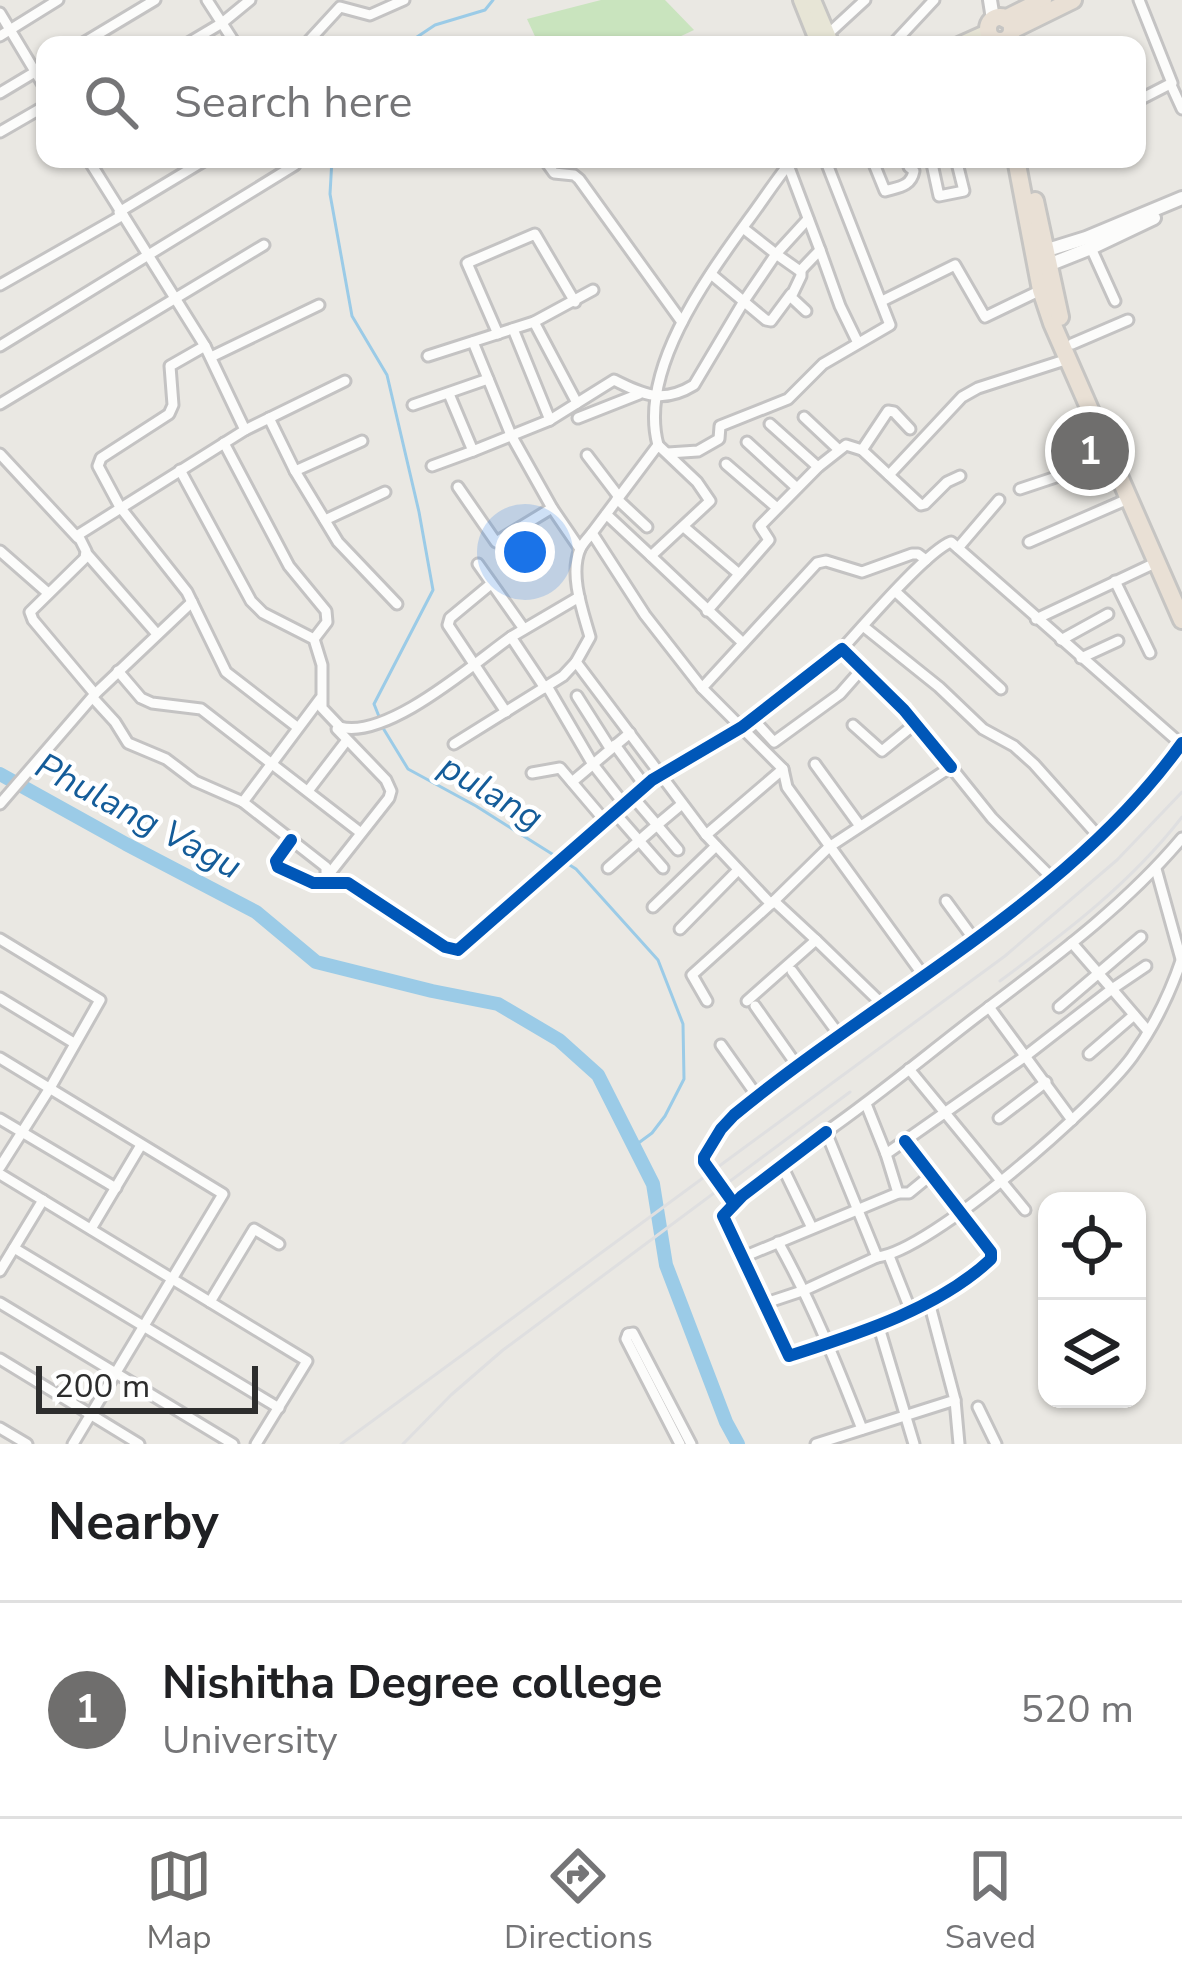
<!DOCTYPE html>
<html lang="en">
<head>
<meta charset="utf-8">
<style>
  :root { --surface:#fff; --page:#f2f2f2; --text:#202124; --muted:#757577; --line:#e0e0e0; --accent:#6f6e6d }
  body { margin:0; font-family:"Nunito Sans",sans-serif; background:var(--page); color:var(--text) }
  .controls { position:absolute; right:36px; bottom:36px; display:grid; overflow:hidden; border-radius:24px; box-shadow:0 3px 9px #0004 }
  .controls button { width:108px; height:108px; display:grid; place-items:center; padding:0; border:0; border-bottom:3px solid var(--line); background:var(--surface); color:var(--text); font:60px sans-serif }
  .scale { position:absolute; left:36px; bottom:30px; width:222px; box-sizing:border-box; padding-left:12px; border:6px solid #2d2d2d; border-top:0; font-size:33px; line-height:42px; white-space:nowrap; color:#2d2d2d; -webkit-text-stroke:9px #fff; paint-order:stroke }
  .you { position:absolute; left:525px; top:552px; width:42px; height:42px; margin:-30px; border:9px solid #fff; border-radius:50%; background:#1a73e8; box-shadow:0 0 0 18px #1a73e833 }
  .badge { display:grid; place-items:center; width:78px; height:78px; border-radius:50%; background:var(--accent); color:#fff; font-size:39px; font-weight:700 }
  .pin { position:absolute; translate:-50% -50%; border:6px solid #fff; box-shadow:0 3px 12px #0006 }
  .list { margin:0; padding:0; list-style:none }
  h2 { display:flex; justify-content:space-between; align-items:center; height:156px; margin:0; padding:0 48px; font-size:51px }
  h2 small { font-size:39px; font-weight:400; color:var(--muted) }
  .list li { display:grid; grid-template-columns:78px 1fr auto; gap:36px; align-items:center; box-sizing:border-box; height:216px; padding:0 48px; border-top:3px solid var(--line) }
  .list b { display:block; font-size:45px; white-space:nowrap }
  .list p { margin:0; font-size:39px; white-space:nowrap; color:var(--muted) }
  .list em { font-size:39px; font-style:normal; color:var(--muted) }
  .icon { flex:none; width:66px; height:66px; fill:none; stroke:currentColor; stroke-width:2; stroke-linecap:round; stroke-linejoin:round }
  .map { position:relative; flex:none; width:1182px; height:1444px; overflow:hidden }
  .search { position:absolute; background:var(--surface); box-shadow:0 3px 9px #0004; left:36px; right:36px; top:36px; height:132px; display:flex; align-items:center; gap:30px; box-sizing:border-box; padding:0 42px; border-radius:24px; color:var(--muted); font-size:45px }
  .sheet { height:372px; background:var(--surface) }
  nav { display:flex; justify-content:space-around; align-items:center; box-sizing:border-box; height:168px; border-top:3px solid var(--line); background:var(--surface); font-size:33px; color:var(--muted) }
  nav a { display:grid; justify-items:center; gap:6px }
  nav .on { color:var(--accent) }
  .map>svg:first-child { display:block }
  .green { fill:#c9e4be }
  .lines { fill:none; stroke-linecap:round; stroke-linejoin:round }
  .stream { stroke:#9bcbe7; stroke-width:3 }
  .river { stroke:#9bcbe7; stroke-width:14 }
  .street-casing { stroke:#c4c3c3; stroke-width:15 }
  .secondary-casing { stroke:#c4c3c3; stroke-width:18 }
  .primary-casing { stroke:#c6c5c3; stroke-width:20 }
  .highway-casing { stroke:#c6c5c3; stroke-width:22 }
  .street { stroke:#fcfcfb; stroke-width:9 }
  .secondary { stroke:#fcfcfb; stroke-width:12 }
  .primary { stroke:#e7e5d6; stroke-width:14 }
  .highway { stroke:#e9e0d5; stroke-width:16 }
  .rail { stroke:#dfdfe0; stroke-width:3 }
  .cycleway-casing { stroke:#fff; stroke-width:20 }
  .cycleway { stroke:#0057b8; stroke-width:12 }
  .labels { text-anchor:middle; stroke-width:9; stroke-linejoin:round; paint-order:stroke }
  .water-label { font-size:36px; font-style:italic; fill:#145c99; stroke:#fff }
</style>
</head>
<body>
<div class="map">
<svg width="1182" height="1444" viewBox="0 0 1182 1444">
  <rect width="100%" height="100%" fill="#eae8e3"/>
  <polygon class="green" points="601,0 665,0 694,30 662,45 539,45 527,19"/>
  <g class="lines">
    <g class="stream">
      <polyline points="405,45 435,25 485,10 493,0"/>
      <polyline points="332,159 330,194 352,316 387,375 419,512 433,590 374,704 380,719"/>
      <polyline points="383,728 408,769 476,806 576,869 658,960 683,1024 684,1079 665,1116 652,1133 633,1147"/>
    </g>
    <polyline class="river" points="0,774 126,844 256,912 316,962 432,991 498,1004 559,1040 598,1075 653,1184 666,1265 726,1422 738,1444"/>
    <defs>
      <g id="street">
        <polyline points="207,0 236,45"/>
        <polyline points="0,13 45,88"/>
        <polyline points="827,35 865,0"/>
        <polyline points="0,36 58,0"/>
        <polyline points="80,45 155,0"/>
        <polyline points="185,45 222,23 250,0"/>
        <polyline points="305,45 340,7 370,15 404,0"/>
        <polyline points="892,45 934,0"/>
        <polyline points="1171,85 1182,109"/>
        <polyline points="0,93 45,66"/>
        <polyline points="1137,101 1172,83 1139,0"/>
        <polyline points="0,132 45,106"/>
        <polyline points="88,159 205,346 245,430"/>
        <polyline points="544,159 554,173 574,175 579,179 682,322"/>
        <path d="M 872,159 L 885,191 C 898,187 911,187 914,171 L 909,167 L 907,159"/>
        <polyline points="931,159 939,196 964,191 956,159"/>
        <polyline points="788,165 820,250"/>
        <polyline points="119,212 207,159"/>
        <polyline points="743,228 776,254 808,219"/>
        <polyline points="1091,248 1115,301"/>
        <polyline points="801,271 801,276 791,297 806,311"/>
        <polyline points="711,274 766,320 771,321 791,294"/>
        <polyline points="0,285 123,215"/>
        <polyline points="882,301 955,265 985,317 1041,290"/>
        <polyline points="534,322 577,403"/>
        <polyline points="513,329 550,420"/>
        <polyline points="498,334 467,263 535,234 575,302"/>
        <polyline points="473,342 511,435 552,508 580,549"/>
        <polyline points="1072,344 1128,320"/>
        <polyline points="0,346 295,165 298,159"/>
        <polyline points="205,346 170,366 173,405 169,414 101,458 98,466 120,507 187,592 226,672 297,727"/>
        <polyline points="428,356 534,322 593,290"/>
        <polyline points="211,357 319,305"/>
        <path d="M 449,394 L 473,451 L 550,420 L 614,380 C 644,395 663,404 694,385 L 744,301 L 776,254 L 800,271 L 820,250 L 840,306 L 858,343"/>
        <polyline points="0,404 264,245"/>
        <polyline points="413,405 488,379"/>
        <polyline points="804,417 838,449"/>
        <polyline points="269,418 295,471 338,542 397,604"/>
        <polyline points="578,418 639,394"/>
        <polyline points="770,424 818,467"/>
        <polyline points="747,442 797,488"/>
        <polyline points="224,443 289,566 326,611 327,622 314,639"/>
        <path d="M 658,445 C 638,370 707,277 749,219 C 764,199 777,178 793,159"/>
        <polyline points="862,450 888,411 894,412 910,429"/>
        <polyline points="668,453 698,451 719,439 720,426 788,399 823,364 890,325 825,159"/>
        <polyline points="0,454 78,538"/>
        <polyline points="587,455 619,497"/>
        <polyline points="726,464 777,508"/>
        <polyline points="432,466 473,451"/>
        <path d="M 180,470 L 251,601 L 263,613 L 314,639 L 322,665 L 322,708 L 340,727 C 387,740 473,664 511,637"/>
        <polyline points="295,471 362,441"/>
        <polyline points="889,475 962,397 978,388 1068,359"/>
        <polyline points="458,487 496,542 552,508"/>
        <polyline points="1020,489 1113,458"/>
        <polyline points="617,499 647,527"/>
        <polyline points="325,520 385,492"/>
        <polyline points="684,527 739,574"/>
        <polyline points="592,533 658,445 697,482 710,501 651,556 606,514"/>
        <polyline points="1029,542 1128,499"/>
        <polyline points="958,548 999,500"/>
        <polyline points="0,551 48,593"/>
        <polyline points="87,554 157,634"/>
        <polyline points="651,556 743,643"/>
        <polyline points="478,564 524,629"/>
        <polyline points="1115,581 1150,653"/>
        <polyline points="491,584 450,618 448,625 506,712"/>
        <polyline points="896,592 1001,689"/>
        <polyline points="707,611 769,540 760,526 818,467 846,445 862,450 921,505 925,504 947,482 960,476"/>
        <polyline points="1036,619 1155,563"/>
        <polyline points="863,626 939,687 983,729 1014,746 1034,764 1100,838"/>
        <polyline points="1061,640 1108,614"/>
        <path d="M 842,649 C 863,626 927,551 951,542 L 1181,744"/>
        <polyline points="1081,658 1118,641"/>
        <polyline points="118,671 141,698 152,703 201,709 361,833"/>
        <polyline points="547,686 592,763 624,804"/>
        <polyline points="545,688 511,637 579,597"/>
        <path d="M 702,688 L 645,615 L 592,533 C 588,538 583,543 580,549 C 569,575 583,612 590,637 L 576,662 L 706,835"/>
        <polyline points="96,693 192,602"/>
        <polyline points="577,696 610,748"/>
        <polyline points="93,698 115,722 128,743 166,759 195,781 243,802"/>
        <polyline points="320,699 243,802 326,867 326,884"/>
        <polyline points="753,719 774,742 840,694 862,669"/>
        <polyline points="853,725 882,751 916,723"/>
        <polyline points="454,744 563,676 576,662"/>
        <polyline points="615,745 645,786"/>
        <polyline points="815,764 860,826"/>
        <polyline points="783,769 702,688 817,563 826,561 862,572 912,554 918,554 926,560"/>
        <polyline points="532,773 560,768 605,821"/>
        <polyline points="572,782 630,733"/>
        <polyline points="308,791 347,740"/>
        <polyline points="633,797 657,825 682,804"/>
        <polyline points="0,804 95,694 33,620 30,612 85,558 86,551 78,535 245,430 345,381"/>
        <polyline points="614,812 663,868"/>
        <polyline points="291,840 276,861 278,867 313,883 348,883 445,947 458,950 652,780 742,727 842,649 904,710 951,767"/>
        <polyline points="608,868 657,825 678,850"/>
        <polyline points="1156,869 1181,959"/>
        <polyline points="326,878 389,798 391,791 386,780 337,729"/>
        <polyline points="774,901 829,847 951,767 992,818 1052,878"/>
        <polyline points="946,901 973,938"/>
        <polyline points="771,904 706,835 783,769 787,787 923,975"/>
        <polyline points="653,907 716,846"/>
        <polyline points="680,929 738,870"/>
        <polyline points="0,939 100,1000 50,1088 0,1167"/>
        <polyline points="1072,943 1112,989 1146,966"/>
        <polyline points="792,971 840,1036"/>
        <polyline points="0,998 74,1043"/>
        <polyline points="707,1001 692,975 774,901 816,940"/>
        <polyline points="747,1001 816,940 882,1004"/>
        <polyline points="755,1006 798,1067"/>
        <polyline points="989,1007 1072,1120"/>
        <polyline points="1059,1007 1141,937"/>
        <polyline points="721,1045 757,1096"/>
        <polyline points="1089,1054 1134,1015"/>
        <polyline points="0,1058 223,1194 73,1444"/>
        <polyline points="909,1069 1025,1210"/>
        <polyline points="866,1104 886,1154"/>
        <polyline points="999,1118 1046,1082"/>
        <polyline points="0,1119 116,1188"/>
        <path d="M 826,1132 L 742,1196 L 723,1216 L 789,1356 C 857,1334 938,1309 991,1259 L 991,1252 L 905,1141"/>
        <polyline points="785,1172 812,1228"/>
        <polyline points="0,1174 307,1361 256,1444"/>
        <polyline points="898,1193 909,1193 931,1175"/>
        <path d="M 734,1204 L 704,1162 L 704,1157 L 721,1129 L 734,1115 C 882,993 1069,901 1182,743"/>
        <polyline points="91,1229 141,1145"/>
        <path d="M 778,1242 C 812,1303 837,1365 862,1429"/>
        <polyline points="14,1248 279,1408"/>
        <polyline points="889,1256 910,1309"/>
        <path d="M 877,1257 L 826,1132 C 879,1095 929,1053 980,1014 C 1051,960 1124,907 1182,838"/>
        <polyline points="741,1258 898,1193 886,1154 1027,1055 1112,989 1148,1031"/>
        <polyline points="0,1271 43,1200"/>
        <polyline points="210,1302 254,1229 279,1244"/>
        <polyline points="0,1303 233,1444"/>
        <path d="M 763,1304 L 805,1290 L 877,1257 C 930,1252 1098,1104 1132,1057 C 1153,1028 1171,991 1182,958"/>
        <polyline points="878,1324 914,1444"/>
        <polyline points="628,1334 633,1333 691,1444"/>
        <polyline points="628,1334 626,1339 680,1444"/>
        <polyline points="0,1359 139,1444"/>
        <polyline points="955,1400 959,1444"/>
        <polyline points="978,1407 996,1444"/>
        <polyline points="0,1428 27,1444"/>
        <polyline points="816,1444 955,1400 929,1302"/>
      </g>
      <g id="secondary">
        <polyline points="990,0 993,19"/>
        <polyline points="1041,252 1086,238 1182,198"/>
        <polyline points="1046,266 1091,248 1154,218"/>
      </g>
      <g id="primary">
        <polyline points="801,0 819,45"/>
        <polyline points="813,0 832,45"/>
        <polyline points="959,45 988,32"/>
        <polyline points="983,45 994,40"/>
      </g>
      <g id="highway">
        <circle cx="1000" cy="29" r="12"/>
        <polyline points="1005,19 1043,0"/>
        <polyline points="1012,30 1073,0"/>
        <polyline points="1016,159 1041,290 1052,323 1182,620"/>
        <polyline points="1035,201 1060,317"/>
      </g>
    </defs>
    <use href="#street" class="street-casing"/>
    <use href="#secondary" class="secondary-casing"/>
    <use href="#primary" class="primary-casing"/>
    <use href="#highway" class="highway-casing"/>
    <use href="#street" class="street"/>
    <use href="#secondary" class="secondary"/>
    <use href="#primary" class="primary"/>
    <use href="#highway" class="highway"/>
    <g class="rail">
      <path d="M 1000,981 C 1066,932 1131,883 1182,817"/>
      <polyline points="341,1444 1005,956 1117,860 1182,792"/>
      <polyline points="403,1444 451,1395 503,1350 850,1092"/>
    </g>
    <defs>
      <g id="cycleway">
        <polyline points="291,840 276,861 278,867 313,883 348,883 445,947 458,950 652,780 742,727 842,649 904,710 951,767"/>
        <path d="M 826,1132 L 742,1196 L 723,1216 L 789,1356 C 857,1334 938,1309 991,1259 L 991,1252 L 905,1141"/>
        <path d="M 734,1204 L 704,1162 L 704,1157 L 721,1129 L 734,1115 C 882,993 1069,901 1182,743"/>
      </g>
    </defs>
    <use href="#cycleway" class="cycleway-casing"/>
    <use href="#cycleway" class="cycleway"/>
  </g>
  <g class="labels">
    <g class="water-label">
      <text transform="translate(492 791) rotate(31)" y="13">pulang</text>
      <text transform="translate(139 815) rotate(28)" y="13">Phulang Vagu</text>
    </g>
  </g>
</svg>
<div class="controls">
<button><svg class="icon" aria-label="locate" viewBox="0 0 24 24"><circle cx="12" cy="12" r="6"/><path d="M12 2v4M12 18v4M2 12h4M18 12h4"/></svg></button>
<button><svg class="icon" aria-label="layers" viewBox="0 0 24 24"><path d="M12 4l9 5-9 5-9-5zM3 14l9 5 9-5"/></svg></button>
</div>
<div class="scale">200 m</div>
<div class="you"></div>
<div class="pin badge" style="left:1090px;top:451px">1</div>
<div class="search"><svg class="icon" aria-label="search" viewBox="0 0 24 24"><circle cx="10" cy="10" r="6"/><path d="M15 15l6 6"/></svg>Search here</div>
</div>
<section class="sheet">
<h2>Nearby<small></small></h2>
<ul class="list">
<li><span class="badge">1</span><div><b>Nishitha Degree college</b><p>University</p></div><em>520 m</em></li>
</ul>
</section>
<nav>
<a class="on"><svg class="icon" aria-label="map" viewBox="0 0 24 24"><path d="M3 6l6-2 6 2 6-2v14l-6 2-6-2-6 2zM9 4v14M15 6v14"/></svg>Map</a>
<a><svg class="icon" aria-label="directions" viewBox="0 0 24 24"><path d="M12 3l9 9-9 9-9-9zM9 14v-3h6M13 9l2 2-2 2"/></svg>Directions</a>
<a><svg class="icon" aria-label="saved" viewBox="0 0 24 24"><path d="M7 4h10v16l-5-4-5 4z"/></svg>Saved</a>
</nav>
</body>
</html>
